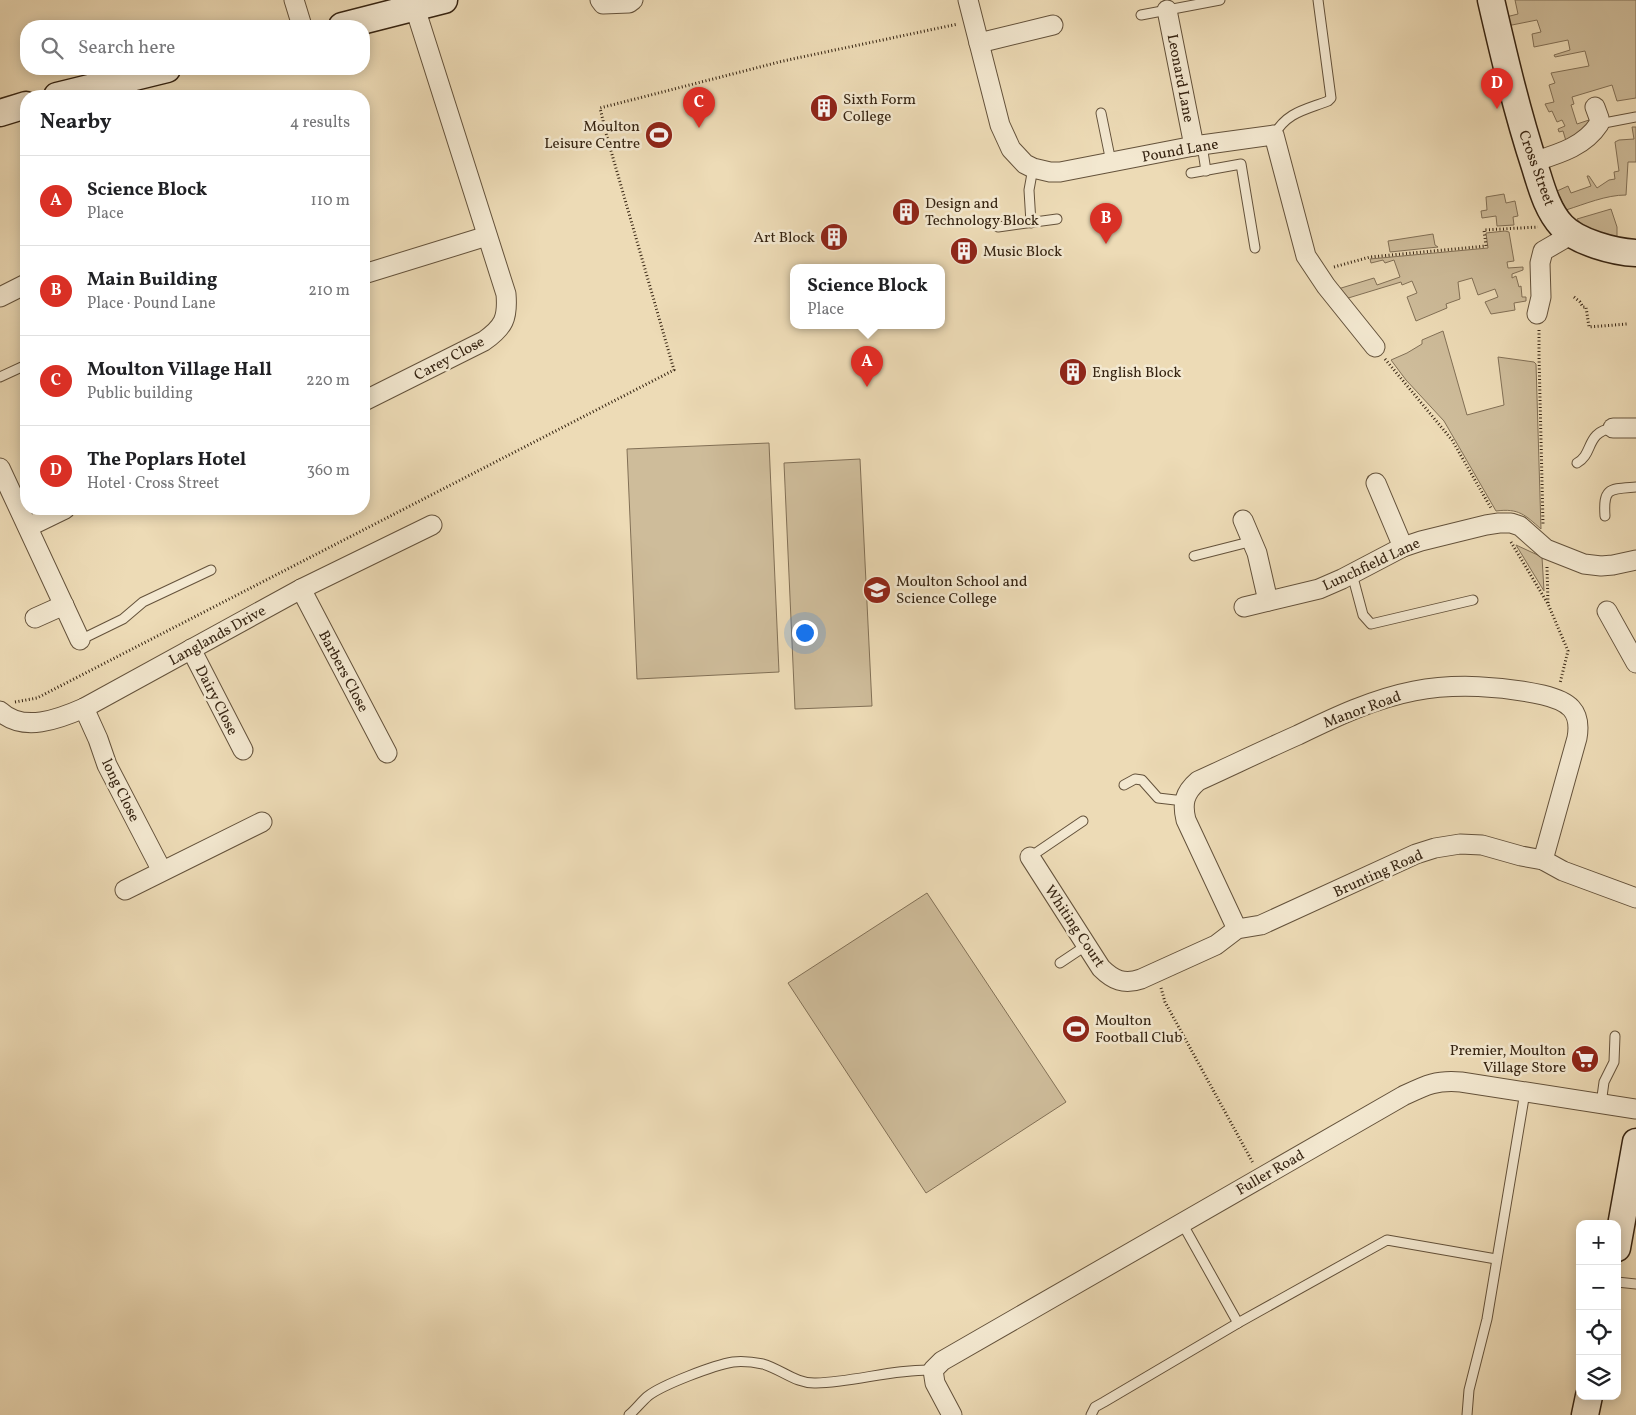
<!DOCTYPE html>
<html lang="en">
<head>
<meta charset="utf-8">
<style>
  :root { --surface:#fff; --page:#f6f6f6; --text:#202124; --muted:#757577; --line:#e0e0e0; --accent:#d93025 }
  body { margin:0; font-family:Vollkorn,serif; background:var(--page); color:var(--text) }
  .controls { position:absolute; right:15px; bottom:15px; display:grid; overflow:hidden; border-radius:10px; box-shadow:0 2px 12px #0003 }
  .controls button { width:45px; height:45px; display:grid; place-items:center; padding:0; border:0; border-bottom:1px solid var(--line); background:var(--surface); color:var(--text); font:25px sans-serif }
  .you { position:absolute; left:804px; top:632px; width:18px; height:18px; margin:-12px; border:4px solid #fff; border-radius:50%; background:#1a73e8; box-shadow:0 0 0 8px #1a73e833 }
  .badge { display:grid; place-items:center; width:32px; height:32px; border-radius:50%; background:var(--accent); color:#fff; font-size:16px; font-weight:700 }
  .pin { position:absolute; translate:-50% -41px; filter:drop-shadow(0 1px 2px #0008) }
  .pin::after { content:''; position:absolute; top:26px; width:18px; height:15px; background:inherit; clip-path:polygon(0 0,100% 0,50% 100%) }
  .popup { position:absolute; left:790px; top:264px; width:155px; height:65px; box-sizing:border-box; display:grid; place-content:center; border-radius:10px; background:var(--surface); filter:drop-shadow(0 1px 4px #0005); font-size:16px; white-space:nowrap; color:var(--muted) }
  .popup b { font-size:19px; color:var(--text) }
  .popup::after { content:''; position:absolute; left:50%; top:100%; margin-left:-10px; border:10px solid transparent; border-top-color:var(--surface) }
  .list { margin:0; padding:0; list-style:none }
  h2 { display:flex; justify-content:space-between; align-items:center; height:65px; margin:0; padding:0 20px; font-size:21px }
  h2 small { font-size:16px; font-weight:400; color:var(--muted) }
  .list li { display:grid; grid-template-columns:32px 1fr auto; gap:15px; align-items:center; box-sizing:border-box; height:90px; padding:0 20px; border-top:1px solid var(--line) }
  .list b { display:block; font-size:19px; white-space:nowrap }
  .list p { margin:0; font-size:16px; white-space:nowrap; color:var(--muted) }
  .list em { font-size:16px; font-style:normal; color:var(--muted) }
  .icon { flex:none; width:28px; height:28px; fill:none; stroke:currentColor; stroke-width:2; stroke-linecap:round; stroke-linejoin:round }
  .map { position:relative; flex:none; width:1636px; height:1415px; overflow:hidden }
  .search { position:absolute; background:var(--surface); box-shadow:0 2px 12px #0003; left:20px; top:20px; width:350px; height:55px; display:flex; align-items:center; gap:12px; box-sizing:border-box; padding:0 18px; border-radius:20px; color:var(--muted); font-size:19px }
  .panel { position:absolute; background:var(--surface); box-shadow:0 2px 12px #0003; left:20px; top:90px; width:350px; height:425px; border-radius:20px }
  .map>svg:first-child { display:block }
  .green { fill:#cebc9a; stroke:#827056 }
  .lines { fill:none; stroke-linecap:round; stroke-linejoin:round }
  .lane-casing { stroke:#64523b; stroke-width:11 }
  .street-casing { stroke:#64523b; stroke-width:21 }
  .secondary-casing { stroke:#362412; stroke-width:29 }
  .path { stroke:#362412; stroke-width:3; stroke-dasharray:1 2.5; stroke-linecap:butt }
  .lane { stroke:#f3e8d0; stroke-width:9 }
  .street { stroke:#f3e8d0; stroke-width:19 }
  .secondary { stroke:#f3e8d0; stroke-width:26 }
  .labels { text-anchor:middle; stroke-width:5; stroke-linejoin:round; paint-order:stroke }
  .street-label { font-size:15px; fill:#362412; stroke:#f3e8d0 }
  .poi-label { font-size:15px; fill:#362412; stroke:#f3e8d0; text-anchor:start }
</style>
</head>
<body>
<div class="map">
<svg width="1636" height="1415" viewBox="0 0 1636 1415">
  <rect width="100%" height="100%" fill="#eddbb6"/>
  <filter id="stains"><feTurbulence type="fractalNoise" baseFrequency=".004" numOctaves="4"/><feColorMatrix values="0 0 0 0 .2 0 0 0 0 .09 0 0 0 0 .02 0 0 0 .5 -.17"/></filter>
  <radialGradient id="worn" r=".72"><stop offset=".6" stop-color="#630" stop-opacity="0"/><stop offset="1" stop-color="#630" stop-opacity=".3"/></radialGradient>
  <g class="green">
    <polygon points="1515,0 1636,0 1636,98 1617,101 1612,85 1572,97 1574,104 1571,105 1577,124 1589,120 1586,128 1566,141 1563,131 1559,132 1558,129 1565,126 1562,120 1557,122 1552,111 1549,112 1545,104 1554,102 1549,85 1555,83 1551,73 1589,66 1585,51 1555,57 1554,55 1570,50 1568,40 1534,47 1532,34 1541,32 1537,20 1507,26 1506,17 1518,14"/>
    <path d="M 1632,127 L 1636,127 L 1636,162 L 1628,162 L 1626,195 C 1606,195 1585,204 1566,210 L 1557,191 L 1568,186 L 1571,193 L 1591,186 L 1587,176 L 1589,176 L 1597,188 L 1609,180 L 1615,179 L 1614,172 L 1619,171 L 1615,142 L 1619,140 L 1634,139 Z"/>
    <polygon points="1504,194 1506,203 1515,201 1518,216 1513,217 1514,225 1497,226 1496,216 1482,218 1481,211 1487,210 1486,197"/>
    <path d="M 1611,209 L 1617,227 L 1617,239 C 1604,235 1584,231 1577,219 Z"/>
    <polygon points="1505,231 1509,232 1514,261 1507,262 1508,268 1523,267 1523,270 1512,274 1512,278 1516,276 1519,287 1521,286 1522,297 1526,297 1526,301 1514,303 1515,310 1491,314 1485,302 1498,297 1495,289 1478,295 1472,278 1458,282 1460,299 1446,304 1447,308 1416,321 1407,297 1417,293 1412,281 1402,285 1401,282 1345,299 1338,289 1374,278 1377,285 1400,277 1394,260 1385,263 1383,260 1371,263 1370,259 1488,248 1486,233"/>
    <polygon points="1433,234 1435,245 1438,247 1390,252 1388,241"/>
    <path d="M 1443,331 L 1467,415 L 1504,405 L 1498,357 L 1534,362 L 1536,364 L 1541,529 C 1525,515 1519,508 1496,511 L 1444,421 L 1406,380 L 1391,360 L 1407,353 L 1422,344 L 1422,340 Z"/>
    <polygon points="769,443 779,672 637,679 627,449"/>
    <polygon points="860,459 872,706 795,709 784,463"/>
    <polygon points="1516,545 1542,557 1544,591"/>
    <polygon points="927,893 1066,1102 926,1193 788,983"/>
  </g>
  <g class="lines">
    <defs>
      <g id="lane">
        <polyline points="1141,15 1220,0"/>
        <polyline points="1101,113 1111,162"/>
        <polyline points="1599,124 1636,117"/>
        <path d="M 1274,135 C 1287,112 1305,110 1328,101 L 1331,98 L 1318,0"/>
        <polyline points="1202,145 1206,171"/>
        <polyline points="1191,173 1241,164 1255,248"/>
        <polyline points="1031,223 1029,190 1033,168"/>
        <polyline points="998,227 1057,219"/>
        <polyline points="0,377 26,365"/>
        <path d="M 1577,463 C 1594,454 1585,432 1613,428"/>
        <path d="M 1605,516 C 1603,487 1610,489 1636,487"/>
        <polyline points="1194,556 1253,541"/>
        <polyline points="1352,574 1363,615 1371,624 1473,600"/>
        <polyline points="80,640 123,619 143,602 211,570"/>
        <polyline points="1124,785 1135,779 1142,780 1158,798 1184,801"/>
        <polyline points="1030,857 1083,821"/>
        <polyline points="1060,963 1087,945"/>
        <polyline points="1601,1104 1604,1082 1614,1062 1615,1036"/>
        <polyline points="1182,1223 1238,1323"/>
        <polyline points="1617,1282 1636,1284"/>
        <path d="M 629,1415 C 636,1409 641,1402 648,1396 C 662,1385 714,1365 733,1362 C 742,1361 753,1362 763,1364 C 781,1369 796,1384 816,1383 C 855,1382 893,1369 933,1370"/>
        <polyline points="1091,1415 1095,1407 1104,1402 1238,1323 1387,1240 1496,1259"/>
        <polyline points="1467,1415 1469,1390 1487,1319 1525,1092"/>
      </g>
      <g id="street">
        <polyline points="294,0 302,26"/>
        <polyline points="600,0 603,4 629,3 633,0"/>
        <polyline points="968,0 1000,125 1011,149 1025,164 1033,168 1050,172 1060,172 1194,146 1274,135 1306,256 1326,286 1375,347"/>
        <polyline points="1167,10 1194,146"/>
        <polyline points="979,43 1053,25"/>
        <path d="M 1533,162 C 1558,154 1584,147 1599,124 L 1599,118 L 1595,107"/>
        <polyline points="364,274 487,236"/>
        <polyline points="0,297 26,284"/>
        <polyline points="1537,314 1541,297 1540,263 1543,251 1562,240 1569,233"/>
        <path d="M 364,401 L 484,341 C 504,327 508,318 506,294 L 415,8"/>
        <polyline points="1613,428 1636,428"/>
        <polyline points="0,468 80,640"/>
        <polyline points="1376,483 1403,547"/>
        <polyline points="1243,520 1257,553 1268,601"/>
        <polyline points="28,527 65,509"/>
        <polyline points="301,589 387,753"/>
        <polyline points="1244,607 1319,589 1342,579 1403,547 1421,541 1486,525 1499,523 1511,523 1520,526 1546,549 1584,564 1601,566 1613,565 1636,560"/>
        <polyline points="1607,611 1636,663"/>
        <polyline points="35,618 64,605"/>
        <polyline points="191,649 243,750"/>
        <polyline points="84,708 98,739 107,765 162,871"/>
        <path d="M 0,711 C 23,733 59,719 84,708 L 301,589 L 432,525"/>
        <path d="M 1030,857 L 1101,968 C 1113,980 1124,985 1141,979 L 1216,945 L 1237,929 L 1261,925 L 1416,854 L 1435,848 L 1460,844 L 1482,845 L 1521,856 L 1543,860 L 1563,871 L 1636,898"/>
        <polyline points="125,890 262,822"/>
        <path d="M 1237,929 L 1186,820 C 1182,804 1184,793 1198,781 C 1231,766 1264,750 1298,735 C 1335,717 1373,699 1414,691 C 1455,683 1502,686 1543,695 C 1568,701 1582,710 1577,738 L 1543,860"/>
        <path d="M 952,1415 L 935,1383 L 933,1370 L 942,1361 L 1403,1096 C 1426,1085 1435,1080 1461,1082 L 1636,1109"/>
      </g>
      <g id="secondary">
        <path d="M 1491,0 C 1504,56 1517,112 1535,167 C 1541,186 1547,210 1562,226 C 1577,242 1614,252 1636,253"/>
        <polyline points="342,26 444,0"/>
        <polyline points="57,96 167,69"/>
        <polyline points="0,113 26,105"/>
        <polyline points="1617,1248 1636,1142"/>
        <polyline points="1585,1415 1589,1396"/>
      </g>
    </defs>
    <use href="#lane" class="lane-casing"/>
    <use href="#street" class="street-casing"/>
    <use href="#secondary" class="secondary-casing"/>
    <g class="path">
      <polyline points="1334,267 1370,257 1486,246 1484,230 1538,227"/>
      <polyline points="1574,297 1580,302 1583,307 1586,307 1589,327 1627,324"/>
      <polyline points="1539,330 1539,356 1543,524"/>
      <polyline points="1385,359 1452,440 1491,508"/>
      <polyline points="1511,542 1548,604 1568,651 1560,683"/>
      <polyline points="1547,567 1548,603"/>
      <polyline points="15,702 37,698 674,370 607,137 600,108 783,61 958,24"/>
      <polyline points="1161,988 1165,1002 1253,1163"/>
    </g>
    <use href="#lane" class="lane"/>
    <use href="#street" class="street"/>
    <use href="#secondary" class="secondary"/>
  </g>
  <defs>
    <symbol id="building-disc" viewBox="-11 -11 22 22"><circle r="9.5" fill="#8f2418" stroke="#f3e8d0"/><path d="M-4-6H4V6H1V3H-1V6H-4ZM-2.5-4.3h1.7v1.8h-1.7ZM.8-4.3h1.7v1.8H.8ZM-2.5-1h1.7V.8h-1.7ZM.8-1h1.7V.8H.8Z" fill="#fff"/></symbol>
    <symbol id="stadium-disc" viewBox="-11 -11 22 22"><circle r="9.5" fill="#8f2418" stroke="#f3e8d0"/><path d="M0-5a6.5 5 0 1 0 0 10a6.5 5 0 1 0 0-10ZM-3.5-1.8h7v3.6h-7Z" fill="#fff"/></symbol>
    <symbol id="school-disc" viewBox="-11 -11 22 22"><circle r="9.5" fill="#8f2418" stroke="#f3e8d0"/><path d="M0-5L7-2L0 1L-7-2ZM-4 1L0 2.5L4 1V4Q0 6-4 4Z" fill="#fff"/></symbol>
    <symbol id="supermarket-disc" viewBox="-11 -11 22 22"><circle r="9.5" fill="#8f2418" stroke="#f3e8d0"/><path d="M-6-5.5h2.5l.6 2H6L4.5 2H-2.5L-4.4-4H-6ZM-1.5 3.2a1.3 1.3 0 1 0 .1 0ZM3 3.2a1.3 1.3 0 1 0 .1 0Z" fill="#fff"/></symbol>
  </defs>
  <g fill-rule="evenodd">
    <use href="#building-disc" x="808" y="92" width="32" height="32"/>
    <use href="#stadium-disc" x="643" y="119" width="32" height="32"/>
    <use href="#building-disc" x="890" y="196" width="32" height="32"/>
    <use href="#building-disc" x="818" y="221" width="32" height="32"/>
    <use href="#building-disc" x="948" y="235" width="32" height="32"/>
    <use href="#building-disc" x="1057" y="356" width="32" height="32"/>
    <use href="#school-disc" x="861" y="574" width="32" height="32"/>
    <use href="#stadium-disc" x="1060" y="1013" width="32" height="32"/>
    <use href="#supermarket-disc" x="1569" y="1043" width="32" height="32"/>
  </g>
  <g class="labels">
    <g class="street-label">
      <text transform="translate(1181 78) rotate(79)" y="5">Leonard Lane</text>
      <text transform="translate(1180 150) rotate(-10)" y="5">Pound Lane</text>
      <text transform="translate(1537 168) rotate(70)" y="5">Cross Street</text>
      <text transform="translate(449 358) rotate(-28)" y="5">Carey Close</text>
      <text transform="translate(1371 564) rotate(-25)" y="5">Lunchfield Lane</text>
      <text transform="translate(217 635) rotate(-29)" y="5">Langlands Drive</text>
      <text transform="translate(344 671) rotate(62)" y="5">Barbers Close</text>
      <text transform="translate(217 700) rotate(63)" y="5">Dairy Close</text>
      <text transform="translate(1362 709) rotate(-20)" y="5">Manor Road</text>
      <text transform="translate(121 790) rotate(64)" y="5">long Close</text>
      <text transform="translate(1378 873) rotate(-24)" y="5">Brunting Road</text>
      <text transform="translate(1075 926) rotate(56)" y="5">Whiting Court</text>
      <text transform="translate(1270 1172) rotate(-30)" y="5">Fuller Road</text>
    </g>
    <g class="poi-label">
      <text x="843" y="104">Sixth Form<tspan x="843" dy="17">College</tspan></text>
      <text x="640" y="131" text-anchor="end">Moulton<tspan x="640" dy="17">Leisure Centre</tspan></text>
      <text x="925" y="208">Design and<tspan x="925" dy="17">Technology Block</tspan></text>
      <text x="815" y="242" text-anchor="end">Art Block</text>
      <text x="983" y="256">Music Block</text>
      <text x="1092" y="377">English Block</text>
      <text x="896" y="586">Moulton School and<tspan x="896" dy="17">Science College</tspan></text>
      <text x="1095" y="1025">Moulton<tspan x="1095" dy="17">Football Club</tspan></text>
      <text x="1566" y="1055" text-anchor="end">Premier, Moulton<tspan x="1566" dy="17">Village Store</tspan></text>
    </g>
  </g>
  <rect width="100%" height="100%" filter="url(#stains)"/>
  <rect width="100%" height="100%" fill="url(#worn)"/>
</svg>
<div class="controls">
<button>+</button>
<button>−</button>
<button><svg class="icon" aria-label="locate" viewBox="0 0 24 24"><circle cx="12" cy="12" r="6"/><path d="M12 2v4M12 18v4M2 12h4M18 12h4"/></svg></button>
<button><svg class="icon" aria-label="layers" viewBox="0 0 24 24"><path d="M12 4l9 5-9 5-9-5zM3 14l9 5 9-5"/></svg></button>
</div>
<div class="you"></div>
<div class="pin badge" style="left:867px;top:387px">A</div>
<div class="popup"><b>Science Block</b>Place</div>
<div class="pin badge" style="left:1106px;top:244px">B</div>
<div class="pin badge" style="left:699px;top:128px">C</div>
<div class="pin badge" style="left:1497px;top:109px">D</div>
<div class="search"><svg class="icon" aria-label="search" viewBox="0 0 24 24"><circle cx="10" cy="10" r="6"/><path d="M15 15l6 6"/></svg>Search here</div>
<section class="panel">
<h2>Nearby<small>4 results</small></h2>
<ul class="list">
<li><span class="badge">A</span><div><b>Science Block</b><p>Place</p></div><em>110 m</em></li>
<li><span class="badge">B</span><div><b>Main Building</b><p>Place · Pound Lane</p></div><em>210 m</em></li>
<li><span class="badge">C</span><div><b>Moulton Village Hall</b><p>Public building</p></div><em>220 m</em></li>
<li><span class="badge">D</span><div><b>The Poplars Hotel</b><p>Hotel · Cross Street</p></div><em>360 m</em></li>
</ul>
</section>
</div>
</body>
</html>
